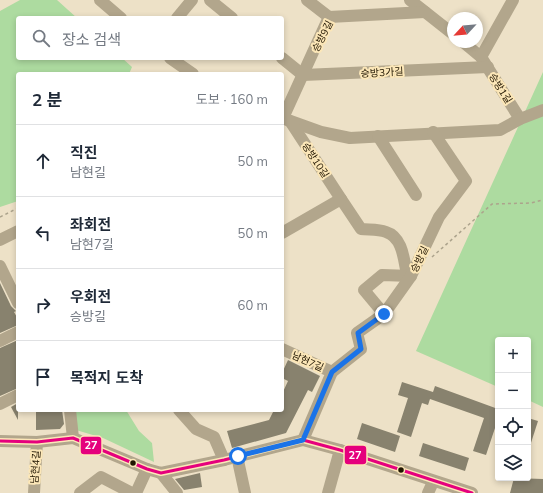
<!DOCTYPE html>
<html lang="ko">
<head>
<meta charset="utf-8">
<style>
  :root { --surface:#fff; --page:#f2f2f3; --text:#1f2937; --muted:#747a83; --line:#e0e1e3 }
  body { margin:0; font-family:Mulish,"Noto Sans KR",sans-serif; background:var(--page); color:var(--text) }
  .controls { position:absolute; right:12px; bottom:12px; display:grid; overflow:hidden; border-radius:4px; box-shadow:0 2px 6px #0003 }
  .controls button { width:36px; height:36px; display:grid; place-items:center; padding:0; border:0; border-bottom:1px solid var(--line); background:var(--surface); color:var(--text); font:20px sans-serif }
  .compass { position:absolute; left:447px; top:12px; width:36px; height:36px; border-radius:50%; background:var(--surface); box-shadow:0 2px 6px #0003; rotate:244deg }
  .stop { position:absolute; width:12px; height:12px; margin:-9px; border:3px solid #1a73e8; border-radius:50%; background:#fff }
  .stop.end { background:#1a73e8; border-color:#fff; box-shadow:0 1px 4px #0008 }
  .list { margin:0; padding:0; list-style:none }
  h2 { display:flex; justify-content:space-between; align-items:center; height:52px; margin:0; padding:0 16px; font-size:17px }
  h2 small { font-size:13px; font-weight:400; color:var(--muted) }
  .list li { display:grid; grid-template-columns:26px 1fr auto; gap:12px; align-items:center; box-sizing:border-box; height:72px; padding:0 16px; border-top:1px solid var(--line) }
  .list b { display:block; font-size:15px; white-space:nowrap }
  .list p { margin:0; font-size:13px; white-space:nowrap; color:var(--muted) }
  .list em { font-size:13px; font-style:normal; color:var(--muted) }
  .icon { flex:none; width:22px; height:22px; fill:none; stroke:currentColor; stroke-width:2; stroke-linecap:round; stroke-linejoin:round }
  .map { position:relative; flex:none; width:543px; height:493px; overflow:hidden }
  .search { position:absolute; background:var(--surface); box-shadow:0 2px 6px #0003; left:16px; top:16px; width:268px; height:44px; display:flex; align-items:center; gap:10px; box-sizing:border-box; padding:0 14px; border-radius:4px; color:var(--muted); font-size:15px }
  .panel { position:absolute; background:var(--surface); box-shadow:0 2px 6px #0003; left:16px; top:72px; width:268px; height:340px; border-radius:4px }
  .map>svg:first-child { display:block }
  .green { fill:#addba0 }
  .building { fill:#88826e }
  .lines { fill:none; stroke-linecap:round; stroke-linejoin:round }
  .path { stroke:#aca38c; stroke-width:1.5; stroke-dasharray:3 3; stroke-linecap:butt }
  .minor { stroke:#b2a68c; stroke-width:12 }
  .bus-1-casing { stroke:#fce7b8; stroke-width:6 }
  .bus-1 { stroke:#e5007d; stroke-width:3 }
  .route { stroke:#1a73e8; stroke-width:5 }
  .bus-dot { fill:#201500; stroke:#fce7b8; stroke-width:1.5 }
  .labels { text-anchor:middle; stroke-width:4; stroke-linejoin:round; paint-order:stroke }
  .street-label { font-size:10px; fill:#201500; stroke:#fce7b8 }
  .line-badge { stroke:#fce7b8; stroke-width:1.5 }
  .badge-label { font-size:11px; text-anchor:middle; font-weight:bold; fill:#fff }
</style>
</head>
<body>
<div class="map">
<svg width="543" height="493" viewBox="0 0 543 493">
  <rect width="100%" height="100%" fill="#ede1c7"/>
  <g class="green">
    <polygon points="20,0 57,0 77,18 18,18 18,58 122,58 132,67 129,74 18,74 18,201 0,207 0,11"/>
    <polygon points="543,72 543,407 528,400 528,340 498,340 498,387 416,351"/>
    <polygon points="74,410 126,410 139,431 152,443 154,462 103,438 76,430"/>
  </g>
  <g class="building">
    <polygon points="0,283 11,306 16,311 14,312 18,319 18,325 0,333"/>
    <polygon points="18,340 18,388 0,396 0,348"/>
    <polygon points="288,360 320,376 312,392 308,390 286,433 232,448 227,431 269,420 274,410 282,410 282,394 288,381 282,378 282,373"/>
    <polygon points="402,382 433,392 435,386 498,409 498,419 486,455 473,451 484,418 430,399 428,405 422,403 411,437 397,432 408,398 398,395"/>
    <polygon points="18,403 18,420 11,407"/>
    <polygon points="36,410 62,410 64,424 60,429 36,430"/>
    <polygon points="528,418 538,421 530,446 528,446"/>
    <polygon points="362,423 400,436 395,452 357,439"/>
    <polygon points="423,443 469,458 465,471 419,456"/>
    <polygon points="200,473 202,487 184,490 175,479"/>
    <polygon points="514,478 543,479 543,493 510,493"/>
  </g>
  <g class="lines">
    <g class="path">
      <polyline points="0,217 18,208"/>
      <polyline points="432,257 492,204 531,203 543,200"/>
    </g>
    <g class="minor">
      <polyline points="100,0 121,18"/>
      <polyline points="210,0 232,18"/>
      <polyline points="307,0 329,17"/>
      <polyline points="410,0 453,34"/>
      <polyline points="177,18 192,0"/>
      <polyline points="463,42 481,57 520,119"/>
      <polyline points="481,57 513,0"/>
      <polyline points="170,58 193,74"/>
      <polyline points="282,58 303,75 488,67"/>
      <polyline points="282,118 321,132 350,138 500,130 520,119 543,110"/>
      <polyline points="283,118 329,17 425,12"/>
      <polyline points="378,136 416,195"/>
      <path d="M 341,199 L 361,229 C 369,230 378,229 386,232 C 403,237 404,261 407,275"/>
      <polyline points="282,233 341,199 290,121"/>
      <polyline points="0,240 18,231"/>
      <polyline points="0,266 18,303"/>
      <polyline points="384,314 364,290 382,275 411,276"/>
      <polyline points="0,341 18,332"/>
      <polyline points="282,349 332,372 303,440"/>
      <polyline points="332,372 361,349 357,333 384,314 411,276 439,217 466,181 433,132"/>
      <polyline points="0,404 18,395"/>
      <polyline points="70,410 73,438"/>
      <polyline points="179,410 196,429 214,437 224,460"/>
      <polyline points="0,441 37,442 73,438 147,469 161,473 224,460 303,440 340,450 472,493"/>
      <polyline points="237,456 245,493"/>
      <polyline points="161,473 177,493"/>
      <polyline points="34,493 37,442"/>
      <polyline points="80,493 101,477 132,493"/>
      <polyline points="136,493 147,469"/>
      <polyline points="328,493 340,450"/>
      <polyline points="428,493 433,482"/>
    </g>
    <defs>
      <polyline id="bus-1" points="0,441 37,442 73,438 147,469 161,473 224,460 303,440 340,450 472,493"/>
    </defs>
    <use href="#bus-1" class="bus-1-casing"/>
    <use href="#bus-1" class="bus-1"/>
  </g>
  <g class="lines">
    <polyline class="route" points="238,456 303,440 332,372 361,349 358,333 384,314"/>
  </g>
  <g class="bus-dot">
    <circle cx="133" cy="463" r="3.5"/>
    <circle cx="401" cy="470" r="3.5"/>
  </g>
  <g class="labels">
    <g class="street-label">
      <text transform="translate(322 36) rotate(-63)" y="4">승방9길</text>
      <text transform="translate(382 72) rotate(-3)" y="4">승방3가길</text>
      <text transform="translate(501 88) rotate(58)" y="4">승방1길</text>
      <text transform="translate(316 160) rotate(57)" y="4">승방10길</text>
      <text transform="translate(419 259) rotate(-64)" y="4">승방길</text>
      <text transform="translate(308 361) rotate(24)" y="4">남현7길</text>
      <text transform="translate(35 467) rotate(-86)" y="4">남현4길</text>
    </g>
  </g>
  <g class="line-badge">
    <rect x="80" y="436" width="22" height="19" rx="4" fill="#e5007d"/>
    <rect x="344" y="445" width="23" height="20" rx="4" fill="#e5007d"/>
  </g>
  <g class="badge-label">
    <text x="91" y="449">27</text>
    <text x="355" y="459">27</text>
  </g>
</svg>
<div class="controls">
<button>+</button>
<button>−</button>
<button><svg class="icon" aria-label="locate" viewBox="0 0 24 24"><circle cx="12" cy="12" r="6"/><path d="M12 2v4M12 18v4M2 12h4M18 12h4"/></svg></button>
<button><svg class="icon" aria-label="layers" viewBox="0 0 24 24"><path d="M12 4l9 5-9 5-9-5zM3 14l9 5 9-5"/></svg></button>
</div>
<svg class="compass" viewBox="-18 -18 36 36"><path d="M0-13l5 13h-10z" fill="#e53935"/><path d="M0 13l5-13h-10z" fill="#747a83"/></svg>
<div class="stop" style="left:238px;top:456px"></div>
<div class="stop end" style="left:384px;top:314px"></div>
<div class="search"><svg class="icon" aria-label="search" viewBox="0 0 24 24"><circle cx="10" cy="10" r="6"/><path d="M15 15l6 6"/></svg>장소 검색</div>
<section class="panel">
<h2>2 분<small>도보 · 160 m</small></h2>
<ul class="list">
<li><svg class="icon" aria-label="ahead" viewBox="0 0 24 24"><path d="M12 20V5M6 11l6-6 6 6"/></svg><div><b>직진</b><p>남현길</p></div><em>50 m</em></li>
<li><svg class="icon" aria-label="left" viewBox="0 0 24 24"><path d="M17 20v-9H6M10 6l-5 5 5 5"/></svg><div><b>좌회전</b><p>남현7길</p></div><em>50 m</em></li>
<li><svg class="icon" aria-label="right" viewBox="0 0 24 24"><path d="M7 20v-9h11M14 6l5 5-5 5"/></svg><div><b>우회전</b><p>승방길</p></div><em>60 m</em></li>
<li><svg class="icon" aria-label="arrive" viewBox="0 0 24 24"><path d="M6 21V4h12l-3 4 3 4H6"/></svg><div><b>목적지 도착</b></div></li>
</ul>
</section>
</div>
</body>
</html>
